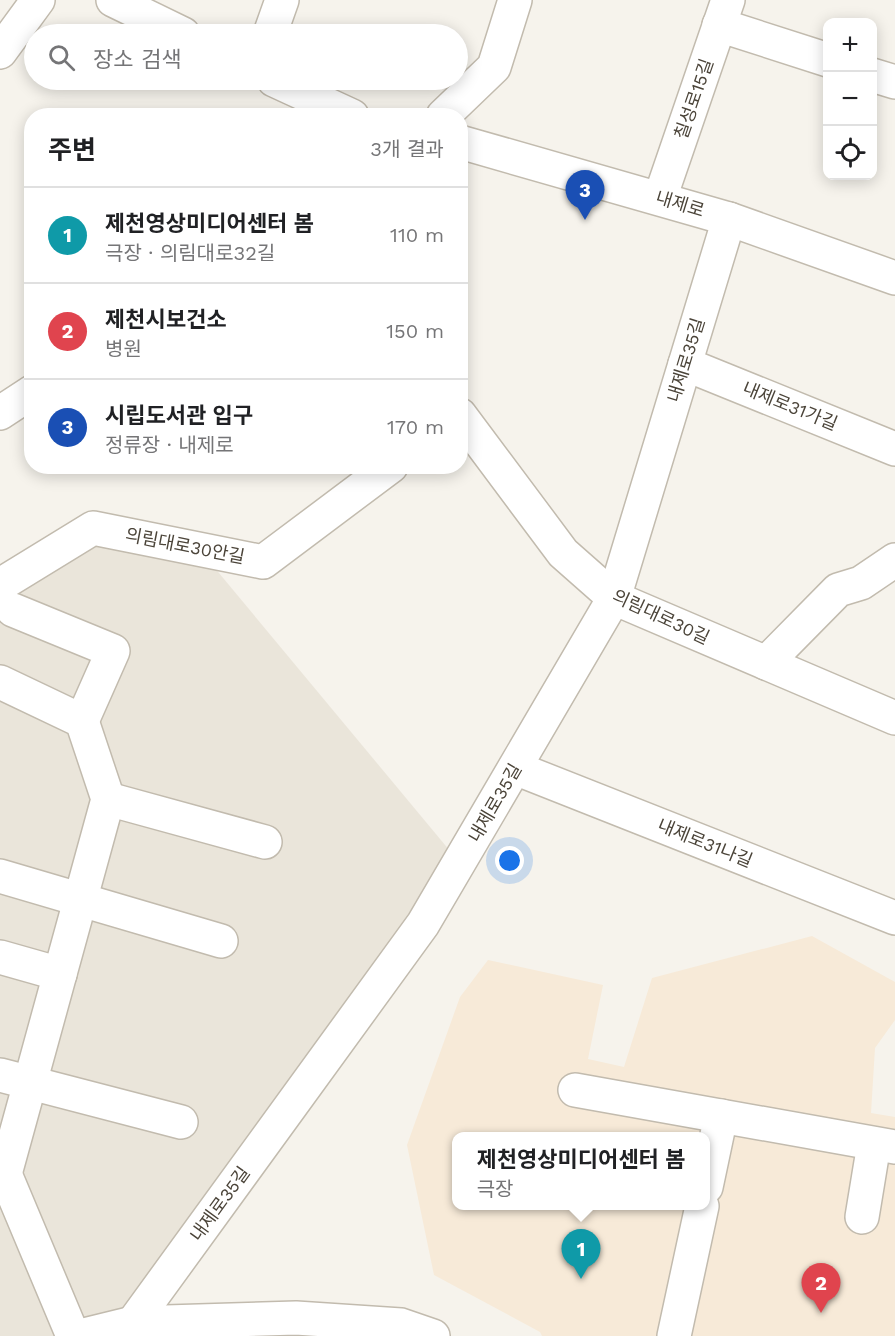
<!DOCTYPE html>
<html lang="ko">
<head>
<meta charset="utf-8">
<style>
  :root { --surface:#fff; --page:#f6f6f6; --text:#202124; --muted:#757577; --line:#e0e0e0; --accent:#db2777 }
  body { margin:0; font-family:"Work Sans","Noto Sans KR",sans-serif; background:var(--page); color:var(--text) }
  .controls { position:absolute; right:18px; top:18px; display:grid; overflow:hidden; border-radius:12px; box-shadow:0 3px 15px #0003 }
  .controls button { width:54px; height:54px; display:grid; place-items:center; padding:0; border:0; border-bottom:2px solid var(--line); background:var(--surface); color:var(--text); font:30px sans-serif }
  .you { position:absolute; left:510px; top:861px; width:21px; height:21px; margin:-15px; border:4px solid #fff; border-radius:50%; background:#1a73e8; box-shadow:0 0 0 9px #1a73e833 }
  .badge { display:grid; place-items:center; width:39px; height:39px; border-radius:50%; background:var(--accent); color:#fff; font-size:20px; font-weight:700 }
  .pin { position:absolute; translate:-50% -50px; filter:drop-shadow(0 2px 3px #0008) }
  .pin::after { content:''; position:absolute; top:32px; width:21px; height:18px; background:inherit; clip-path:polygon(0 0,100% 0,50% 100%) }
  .popup { position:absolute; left:452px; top:1132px; width:258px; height:78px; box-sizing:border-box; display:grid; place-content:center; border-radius:12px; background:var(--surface); filter:drop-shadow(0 2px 4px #0005); font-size:20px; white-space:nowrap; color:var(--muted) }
  .popup b { font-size:22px; color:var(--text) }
  .popup::after { content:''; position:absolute; left:50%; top:100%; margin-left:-12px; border:12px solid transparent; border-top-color:var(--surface) }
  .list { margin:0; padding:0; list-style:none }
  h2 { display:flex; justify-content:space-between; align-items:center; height:78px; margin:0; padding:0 24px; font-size:26px }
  h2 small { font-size:20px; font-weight:400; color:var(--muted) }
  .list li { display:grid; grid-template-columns:39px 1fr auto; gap:18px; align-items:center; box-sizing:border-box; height:96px; padding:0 24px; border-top:2px solid var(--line) }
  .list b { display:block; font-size:22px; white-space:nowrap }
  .list p { margin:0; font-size:20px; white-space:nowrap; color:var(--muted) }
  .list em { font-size:20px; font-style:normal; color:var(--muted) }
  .icon { flex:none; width:33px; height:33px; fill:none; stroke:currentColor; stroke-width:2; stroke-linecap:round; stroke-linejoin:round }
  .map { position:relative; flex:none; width:895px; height:1336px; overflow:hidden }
  .search { position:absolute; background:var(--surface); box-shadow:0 3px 15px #0003; left:24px; top:24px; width:444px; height:66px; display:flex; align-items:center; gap:15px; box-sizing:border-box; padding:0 21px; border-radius:33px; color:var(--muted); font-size:22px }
  .panel { position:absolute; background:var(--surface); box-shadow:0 3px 15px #0003; left:24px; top:108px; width:444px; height:366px; border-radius:24px }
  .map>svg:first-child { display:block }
  .residential { fill:#eae5da }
  .commercial { fill:#f7ead8; fill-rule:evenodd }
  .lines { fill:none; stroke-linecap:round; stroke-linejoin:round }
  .minor-casing { stroke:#c2bbae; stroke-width:36 }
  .minor { stroke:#fff; stroke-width:33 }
  .labels { text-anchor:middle; stroke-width:4.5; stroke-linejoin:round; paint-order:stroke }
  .street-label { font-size:18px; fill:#4b4439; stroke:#fff }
</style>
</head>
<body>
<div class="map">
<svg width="895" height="1336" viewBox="0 0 895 1336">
  <rect width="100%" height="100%" fill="#f6f3ec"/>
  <polygon class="residential" points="93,528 199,549 460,863 133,1323 80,1336 0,1336 0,585"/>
  <path class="commercial" d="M 812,936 L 895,982 L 895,1020 L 875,1048 L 871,1113 L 895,1117 L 895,1336 L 542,1336 L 540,1332 L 434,1275 L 407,1145 L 460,997 L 488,960 L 603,985 L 588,1059 L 624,1067 L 652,978 ZM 456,1136 L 706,1136 L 706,1206 L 456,1206 Z"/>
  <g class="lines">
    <defs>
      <g id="minor">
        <polyline points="113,0 183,34"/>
        <polyline points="719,25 828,60"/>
        <polyline points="270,34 282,0"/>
        <polyline points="0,52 38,0"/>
        <polyline points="872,75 895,82"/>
        <polyline points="274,80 352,116"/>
        <polyline points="443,116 494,67 515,0"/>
        <polyline points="460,142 729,219 895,278"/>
        <polyline points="660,198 728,0"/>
        <polyline points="685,364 895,449"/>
        <polyline points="0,413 32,392"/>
        <polyline points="460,415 563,553 614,598 895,718"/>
        <polyline points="0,585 93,528 263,562 391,466"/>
        <polyline points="13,610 113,651 82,721"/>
        <polyline points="766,663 838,590 861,583 895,560"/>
        <polyline points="0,682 82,721 108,799 5,1174 0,1182"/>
        <polyline points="515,768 895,918"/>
        <polyline points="108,799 265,842"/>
        <polyline points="0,876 221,941"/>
        <polyline points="0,957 60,974"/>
        <polyline points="0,1075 181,1122"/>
        <polyline points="575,1090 895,1147"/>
        <polyline points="5,1174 73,1336"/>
        <polyline points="706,1187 721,1116"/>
        <polyline points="862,1217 874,1144"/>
        <polyline points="133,1323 423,924 614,598 729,219"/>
        <polyline points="80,1336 133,1323 296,1318 401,1325 433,1336"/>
        <polyline points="674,1336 702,1206"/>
      </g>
    </defs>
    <use href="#minor" class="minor-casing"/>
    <use href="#minor" class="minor"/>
  </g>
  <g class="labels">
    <g class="street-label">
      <text transform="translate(694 99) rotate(-71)" y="6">칠성로15길</text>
      <text transform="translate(680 204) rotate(17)" y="6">내제로</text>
      <text transform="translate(686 360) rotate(-73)" y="6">내제로35길</text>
      <text transform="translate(790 406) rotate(22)" y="6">내제로31가길</text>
      <text transform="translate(185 546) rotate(11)" y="6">의림대로30안길</text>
      <text transform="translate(661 617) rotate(25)" y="6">의림대로30길</text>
      <text transform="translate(495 803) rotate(-60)" y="6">내제로35길</text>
      <text transform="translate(705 843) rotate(22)" y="6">내제로31나길</text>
      <text transform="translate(220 1204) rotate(-54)" y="6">내제로35길</text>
    </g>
  </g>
</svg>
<div class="controls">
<button>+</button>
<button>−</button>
<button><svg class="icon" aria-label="locate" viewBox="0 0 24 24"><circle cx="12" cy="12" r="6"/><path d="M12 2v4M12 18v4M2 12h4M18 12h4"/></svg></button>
</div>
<div class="you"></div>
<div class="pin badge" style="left:581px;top:1279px;background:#0f9aa8">1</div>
<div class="popup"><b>제천영상미디어센터 봄</b>극장</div>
<div class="pin badge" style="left:821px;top:1313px;background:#e0444e">2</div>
<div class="pin badge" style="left:585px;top:220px;background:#1a4fb4">3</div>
<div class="search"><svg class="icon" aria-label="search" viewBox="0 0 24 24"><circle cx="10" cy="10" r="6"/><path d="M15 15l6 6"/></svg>장소 검색</div>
<section class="panel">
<h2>주변<small>3개 결과</small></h2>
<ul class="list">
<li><span class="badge" style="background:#0f9aa8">1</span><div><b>제천영상미디어센터 봄</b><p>극장 · 의림대로32길</p></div><em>110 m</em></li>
<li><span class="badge" style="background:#e0444e">2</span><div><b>제천시보건소</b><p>병원</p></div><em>150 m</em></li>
<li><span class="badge" style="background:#1a4fb4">3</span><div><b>시립도서관 입구</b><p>정류장 · 내제로</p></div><em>170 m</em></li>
</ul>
</section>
</div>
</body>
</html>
